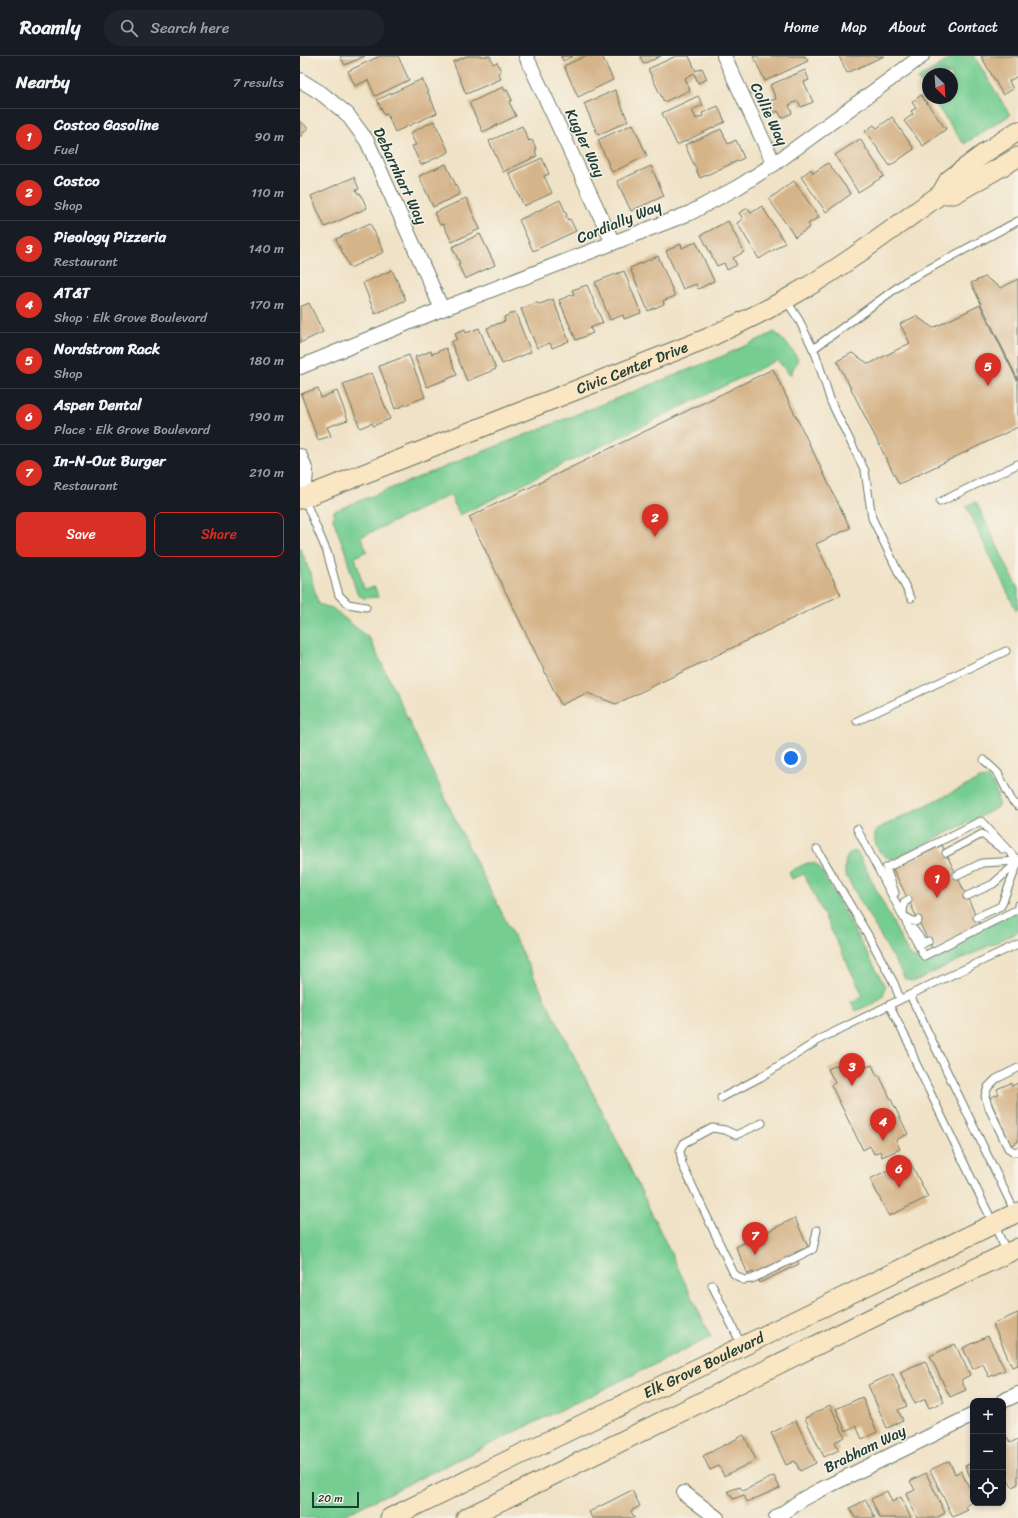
<!DOCTYPE html>
<html lang="en">
<head>
<meta charset="utf-8">
<style>
  :root { --surface:#171b24; --page:#20242c; --text:#f1f3f6; --muted:#9ea1a6; --line:#363941; --accent:#d93025 }
  body { margin:0; font-family:Sriracha,sans-serif; background:var(--page); color:var(--text) }
  .controls { position:absolute; right:12px; bottom:12px; display:grid; overflow:hidden; border-radius:8px; box-shadow:0 2px 6px #0003 }
  .controls button { width:36px; height:36px; display:grid; place-items:center; padding:0; border:0; border-bottom:1px solid var(--line); background:var(--surface); color:var(--text); font:20px sans-serif }
  .compass { position:absolute; left:622px; top:12px; width:36px; height:36px; border-radius:50%; background:var(--surface); box-shadow:0 2px 6px #0003; rotate:155deg }
  .scale { position:absolute; left:12px; bottom:10px; width:47px; box-sizing:border-box; padding-left:4px; border:2px solid #1f3d34; border-top:0; font-size:11px; line-height:14px; white-space:nowrap; color:#1f3d34; -webkit-text-stroke:3px #f7f3e8; paint-order:stroke }
  .you { position:absolute; left:491px; top:702px; width:14px; height:14px; margin:-10px; border:3px solid #fff; border-radius:50%; background:#1a73e8; box-shadow:0 0 0 6px #1a73e833 }
  .badge { display:grid; place-items:center; width:26px; height:26px; border-radius:50%; background:var(--accent); color:#fff; font-size:13px; font-weight:700 }
  .pin { position:absolute; translate:-50% -33px; filter:drop-shadow(0 1px 2px #0008) }
  .pin::after { content:''; position:absolute; top:21px; width:14px; height:12px; background:inherit; clip-path:polygon(0 0,100% 0,50% 100%) }
  .list { margin:0; padding:0; list-style:none }
  h2 { display:flex; justify-content:space-between; align-items:center; height:52px; margin:0; padding:0 16px; font-size:17px }
  h2 small { font-size:13px; font-weight:400; color:var(--muted) }
  .list li { display:grid; grid-template-columns:26px 1fr auto; gap:12px; align-items:center; box-sizing:border-box; height:56px; padding:0 16px; border-top:1px solid var(--line) }
  .list b { display:block; font-size:15px; white-space:nowrap }
  .list p { margin:0; font-size:13px; white-space:nowrap; color:var(--muted) }
  .list em { font-size:13px; font-style:normal; color:var(--muted) }
  .actions { display:flex; gap:8px; padding:12px 16px }
  .actions a { flex:1; padding:9px 0; border:1px solid var(--accent); border-radius:8px; text-align:center; font-size:14px; color:var(--accent) }
  .actions .main { background:var(--accent); color:#fff }
  .icon { flex:none; width:22px; height:22px; fill:none; stroke:currentColor; stroke-width:2; stroke-linecap:round; stroke-linejoin:round }
  .map { position:relative; flex:none; width:718px; height:1462px; overflow:hidden }
  header { display:flex; align-items:center; gap:24px; box-sizing:border-box; height:56px; padding:0 20px; background:var(--surface); border-bottom:1px solid var(--line) }
  header strong { font-size:19px }
  nav { display:flex; gap:22px; margin-inline-start:auto; font-size:14px }
  .search { width:280px; height:36px; background:var(--page); display:flex; align-items:center; gap:10px; box-sizing:border-box; padding:0 14px; border-radius:22px; color:var(--muted); font-size:15px }
  main { display:flex }
  aside { flex:1; background:var(--surface) }
  .map>svg:first-child { display:block }
  .green { fill:#76cd92; stroke:#4a8563 }
  .building { fill:#d5b489 }
  .lines { fill:none; stroke-linecap:round; stroke-linejoin:round }
  .lane-casing { stroke:#687767; stroke-width:9 }
  .street-casing { stroke:#687767; stroke-width:16 }
  .secondary-casing { stroke:#687767; stroke-width:21 }
  .lane { stroke:#fff; stroke-width:7 }
  .street { stroke:#fff; stroke-width:14 }
  .secondary { stroke:#fbe6c4; stroke-width:19 }
  .labels { text-anchor:middle; stroke-width:3; stroke-linejoin:round; paint-order:stroke }
  .street-label { font-size:15px; fill:#1f3d34; stroke:#f7f3e8 }
</style>
</head>
<body>
<header>
<strong>Roamly</strong>
<div class="search"><svg class="icon" aria-label="search" viewBox="0 0 24 24"><circle cx="10" cy="10" r="6"/><path d="M15 15l6 6"/></svg>Search here</div>
<nav><a>Home</a><a>Map</a><a>About</a><a>Contact</a></nav>
</header>
<main>
<aside>
<h2>Nearby<small>7 results</small></h2>
<ul class="list">
<li><span class="badge">1</span><div><b>Costco Gasoline</b><p>Fuel</p></div><em>90 m</em></li>
<li><span class="badge">2</span><div><b>Costco</b><p>Shop</p></div><em>110 m</em></li>
<li><span class="badge">3</span><div><b>Pieology Pizzeria</b><p>Restaurant</p></div><em>140 m</em></li>
<li><span class="badge">4</span><div><b>AT&amp;T</b><p>Shop · Elk Grove Boulevard</p></div><em>170 m</em></li>
<li><span class="badge">5</span><div><b>Nordstrom Rack</b><p>Shop</p></div><em>180 m</em></li>
<li><span class="badge">6</span><div><b>Aspen Dental</b><p>Place · Elk Grove Boulevard</p></div><em>190 m</em></li>
<li><span class="badge">7</span><div><b>In-N-Out Burger</b><p>Restaurant</p></div><em>210 m</em></li>
</ul>
<div class="actions"><a class="main">Save</a><a>Share</a></div>
</aside>
<div class="map">
<svg width="718" height="1462" viewBox="0 0 718 1462">
  <rect width="100%" height="100%" fill="#f7f3e8"/>
  <filter id="ink" filterUnits="userSpaceOnUse"><feTurbulence type="fractalNoise" baseFrequency=".025" numOctaves="2"/><feDisplacementMap in="SourceGraphic" scale="8" xChannelSelector="R" yChannelSelector="G"/><feConvolveMatrix kernelMatrix="1 2 1 2 8 2 1 2 1" color-interpolation-filters="sRGB"/></filter>
  <filter id="wash" filterUnits="userSpaceOnUse"><feTurbulence type="fractalNoise" baseFrequency=".012" numOctaves="4" result="noise"/><feDisplacementMap in="SourceGraphic" scale="16" xChannelSelector="R" yChannelSelector="G"/><feGaussianBlur stdDeviation="0.9" result="paint"/><feColorMatrix in="noise" values="0 0 0 0 0 0 0 0 0 0 0 0 0 0 0 0 0 1.4 0 .05"/><feComposite in="paint" operator="in"/></filter>
  <g filter="url(#wash)">
    <rect width="100%" height="100%" fill="#f0e2c6"/>
    <g class="green">
      <polygon points="654,0 674,0 710,59 664,88 631,42 652,42 652,18 628,18 628,38 618,23"/>
      <polygon points="475,276 491,292 498,303 490,319 477,304 160,459 150,439 61,481 67,495 55,501 64,533 75,531 78,541 64,542 58,539 55,531 45,495 33,463 34,455 423,300"/>
      <polygon points="676,446 718,533 718,553 716,554 666,450"/>
      <polygon points="0,491 10,517 18,548 32,552 70,583 166,786 319,1089 411,1281 38,1462 0,1462"/>
      <path d="M 688,722 C 695,730 699,740 698,750 L 693,754 L 594,803 C 580,803 570,785 577,773 L 680,723 Z"/>
      <path d="M 553,795 L 558,797 L 607,895 L 612,901 L 620,903 L 718,855 L 718,876 L 613,926 L 605,923 L 545,818 C 545,808 544,801 553,795 Z"/>
      <polygon points="507,807 514,807 520,812 585,930 583,940 576,946 556,955 551,946 563,940 504,818 492,823 489,816"/>
    </g>
    <g id="blocks">
      <g class="building">
        <polygon points="40,0 65,0 45,9"/>
        <polygon points="80,0 98,0 109,24 75,40 68,24 55,30 48,15"/>
        <polygon points="167,0 190,0 193,8 197,6 201,15 198,17 201,23 166,38 153,6"/>
        <polygon points="261,0 273,0 263,5"/>
        <polygon points="285,0 302,0 313,24 278,41 264,10"/>
        <polygon points="340,0 361,0 343,8"/>
        <polygon points="376,0 389,0 396,15 402,12 407,23 398,27 394,17 385,22 390,34 364,46 348,13"/>
        <polygon points="453,0 505,0 508,5 465,25"/>
        <polygon points="539,0 584,0 547,17"/>
        <polygon points="681,0 718,0 718,20 709,25 713,33 703,39"/>
        <polygon points="505,14 509,24 504,26 513,46 501,51 498,45 489,49 492,57 482,62 478,55 474,57 469,45 476,43 470,29"/>
        <polygon points="122,23 137,57 95,76 87,58 84,59 77,44"/>
        <polygon points="203,31 205,35 207,34 212,44 209,46 216,60 183,76 169,47"/>
        <polygon points="315,34 328,65 298,79 284,48"/>
        <polygon points="621,39 646,73 623,90 604,65 613,58 611,55 616,52 612,46"/>
        <polygon points="398,40 403,49 392,54 396,63 403,60 402,57 418,50 425,66 377,89 362,57"/>
        <polygon points="592,61 614,93 590,110 565,75 574,69 577,72"/>
        <polygon points="0,65 8,72 0,81"/>
        <polygon points="134,65 149,96 121,109 112,90 116,89 110,77"/>
        <polygon points="333,68 347,100 312,116 298,84"/>
        <polygon points="222,70 229,85 232,84 237,94 235,95 237,100 203,116 189,85"/>
        <polygon points="421,73 428,88 436,84 444,102 400,122 385,89"/>
        <polygon points="560,83 584,120 558,136 535,99"/>
        <polygon points="242,102 249,118 244,120 252,137 224,150 209,117"/>
        <polygon points="528,107 551,138 526,156 501,121 511,113 513,117"/>
        <polygon points="146,108 160,138 133,151 119,120"/>
        <polygon points="351,110 364,140 331,155 317,125"/>
        <polygon points="54,121 59,133 56,134 58,138 60,137 67,152 25,171 11,140"/>
        <polygon points="494,125 519,161 508,168 510,171 495,181 469,143"/>
        <polygon points="166,142 180,173 152,186 143,168 140,169 134,157"/>
        <polygon points="260,144 267,159 266,160 268,164 270,163 276,175 233,195 219,164"/>
        <polygon points="462,150 485,187 459,203 437,167 443,163 439,157 448,152 451,157"/>
        <polygon points="428,165 444,196 433,202 437,209 427,214 424,207 417,210 401,179"/>
        <polygon points="70,167 84,196 50,212 36,183"/>
        <polygon points="180,178 195,209 165,223 158,208 160,207 152,191"/>
        <polygon points="396,186 414,225 398,233 396,228 383,233 366,195 381,188 382,192"/>
        <polygon points="358,200 375,240 363,245 364,248 348,255 330,212"/>
        <polygon points="92,214 106,244 75,258 63,227"/>
        <polygon points="324,215 341,257 324,263 323,259 310,264 295,226"/>
        <polygon points="685,221 701,232 718,223 718,324 671,227"/>
        <polygon points="287,229 303,267 290,272 293,277 276,284 259,244 274,238 272,234"/>
        <polygon points="253,243 269,285 252,292 250,287 237,292 221,253 236,247 240,248"/>
        <polygon points="9,247 23,276 0,287 0,251"/>
        <polygon points="680,249 718,326 718,371 599,428 537,305 552,297 569,308 610,287 600,268 616,260 633,272"/>
        <polygon points="215,256 231,296 202,308 187,272 205,265 204,261"/>
        <polygon points="179,272 196,313 167,325 151,286 157,283 155,277 165,273 166,277"/>
        <polygon points="146,292 157,319 127,331 115,301 131,295 132,298"/>
        <polygon points="109,299 125,341 95,353 79,310"/>
        <polygon points="473,313 550,472 516,488 541,539 316,648 287,637 261,649 169,461"/>
        <polygon points="72,317 90,363 73,370 72,367 60,372 43,328"/>
        <polygon points="18,332 21,342 37,335 48,364 27,371 31,380 18,384 1,338"/>
        <polygon points="642,789 681,870 633,894 593,813"/>
        <polygon points="553,1002 556,1008 561,1005 564,1012 572,1009 577,1020 579,1019 608,1078 596,1084 600,1093 582,1101 580,1095 574,1098 570,1090 563,1094 531,1029 535,1027 528,1013"/>
        <polygon points="711,1027 712,1030 718,1027 718,1086 711,1089 689,1042 699,1038 697,1033"/>
        <polygon points="600,1101 603,1107 609,1104 628,1141 589,1160 570,1123 590,1113 587,1108"/>
        <polygon points="495,1162 508,1191 494,1197 499,1208 459,1227 453,1216 448,1218 436,1191"/>
        <polygon points="718,1257 718,1309 712,1311 693,1268"/>
        <polygon points="688,1280 705,1314 689,1321 683,1308 673,1313 663,1292"/>
        <polygon points="655,1288 670,1319 661,1324 666,1334 650,1341 630,1300"/>
        <polygon points="625,1305 644,1346 629,1352 625,1343 615,1348 600,1316"/>
        <polygon points="593,1318 607,1350 598,1354 603,1365 587,1372 568,1329"/>
        <polygon points="562,1341 577,1376 562,1383 556,1370 546,1375 536,1353"/>
        <polygon points="530,1349 545,1381 535,1386 539,1394 524,1401 505,1362"/>
        <polygon points="496,1365 516,1407 500,1415 495,1405 486,1409 471,1377"/>
        <polygon points="705,1377 710,1387 718,1383 718,1428 712,1431 703,1414 703,1378"/>
        <polygon points="444,1379 456,1404 424,1420 419,1410 410,1414 403,1400"/>
        <polygon points="649,1405 655,1418 661,1415 673,1439 673,1446 666,1450 668,1454 653,1461 630,1414"/>
        <polygon points="673,1406 673,1426 665,1410"/>
        <polygon points="626,1417 645,1457 636,1462 617,1462 606,1438 615,1434 610,1425"/>
        <polygon points="474,1420 480,1432 447,1446 444,1439 433,1443 428,1435 440,1431 443,1435"/>
        <polygon points="332,1434 340,1450 331,1455 334,1462 292,1462 289,1456"/>
        <polygon points="587,1435 592,1446 601,1441 611,1462 580,1462 571,1443"/>
        <polygon points="566,1444 575,1462 555,1462 550,1452"/>
      </g>
    </g>
  </g>
  <g filter="url(#ink)">
    <use href="#blocks" fill-opacity="0" stroke="#687767" stroke-width="1"/>
    <g class="lines">
      <defs>
        <g id="lane">
          <polyline points="486,244 499,264 516,299 531,346 565,415 572,462 611,542"/>
          <polyline points="513,293 606,225 718,165"/>
          <polyline points="4,442 27,496 39,539 48,548 66,551"/>
          <polyline points="640,446 718,408"/>
          <polyline points="557,665 706,595"/>
          <polyline points="684,704 698,717 712,745 718,750"/>
          <polyline points="557,773 624,900 718,853 718,849"/>
          <polyline points="517,793 568,879 594,927 600,943"/>
          <polyline points="646,797 682,778 702,793"/>
          <polyline points="657,819 682,807 718,805"/>
          <polyline points="595,837 586,812 681,765 718,805"/>
          <polyline points="667,840 693,828 718,806"/>
          <polyline points="602,859 615,866 618,864"/>
          <polyline points="603,859 604,846 608,844"/>
          <polyline points="677,861 701,850 718,807"/>
          <polyline points="613,873 624,887 628,885"/>
          <polyline points="610,939 715,1156"/>
          <polyline points="589,949 609,988 615,1005 707,1196"/>
          <polyline points="718,1012 696,1023 688,1031 685,1040 689,1052 708,1092 714,1096 718,1095"/>
          <polyline points="421,1042 461,1021 522,982 628,930 718,888"/>
          <polyline points="462,1067 436,1079 425,1074 412,1072 384,1087 380,1095 382,1108 434,1218 443,1224 452,1223 513,1193 517,1174"/>
          <polyline points="412,1229 442,1290"/>
        </g>
        <g id="street">
          <polyline points="226,0 313,187"/>
          <polyline points="424,0 474,108"/>
          <polyline points="0,24 21,37 47,58 67,85 142,253"/>
          <polyline points="0,311 142,253 390,157 438,131 474,108 622,0"/>
          <polyline points="0,400 6,415 4,441"/>
          <polyline points="703,1345 718,1338"/>
          <polyline points="384,1437 417,1462"/>
          <polyline points="476,1462 503,1443 520,1434 673,1359"/>
        </g>
        <g id="secondary">
          <polyline points="641,138 654,138 718,101"/>
          <path id="s1" d="M 0,443 L 408,282 C 437,268 467,255 495,238 C 546,209 593,172 641,138 L 649,124 L 689,94 L 718,75"/>
          <path id="s2" d="M 90,1462 L 718,1156"/>
          <polyline points="166,1462 588,1254 718,1192"/>
        </g>
      </defs>
      <use href="#lane" class="lane-casing"/>
      <use href="#street" class="street-casing"/>
      <use href="#secondary" class="secondary-casing"/>
      <use href="#lane" class="lane"/>
      <use href="#street" class="street"/>
      <use href="#secondary" class="secondary"/>
    </g>
  </g>
  <g class="labels">
    <g class="street-label">
      <text transform="translate(469 58) rotate(65)" y="5">Collie Way</text>
      <text transform="translate(285 87) rotate(65)" y="5">Kugler Way</text>
      <text transform="translate(100 120) rotate(65)" y="5">Debarnhart Way</text>
      <text transform="translate(319 166) rotate(-22)" y="5">Cordially Way</text>
      <text dy="5" stroke="none"><textPath href="#s1" startOffset="357">Civic Center Drive</textPath></text>
      <text dy="5" stroke="none"><textPath href="#s2" startOffset="349">Elk Grove Boulevard</textPath></text>
      <text transform="translate(565 1393) rotate(-26)" y="5">Brabham Way</text>
    </g>
  </g>
</svg>
<div class="controls">
<button>+</button>
<button>−</button>
<button><svg class="icon" aria-label="locate" viewBox="0 0 24 24"><circle cx="12" cy="12" r="6"/><path d="M12 2v4M12 18v4M2 12h4M18 12h4"/></svg></button>
</div>
<svg class="compass" viewBox="-18 -18 36 36"><path d="M0-13l5 13h-10z" fill="#e53935"/><path d="M0 13l5-13h-10z" fill="#9ea1a6"/></svg>
<div class="scale">20 m</div>
<div class="you"></div>
<div class="pin badge" style="left:637px;top:842px">1</div>
<div class="pin badge" style="left:355px;top:481px">2</div>
<div class="pin badge" style="left:552px;top:1030px">3</div>
<div class="pin badge" style="left:583px;top:1085px">4</div>
<div class="pin badge" style="left:688px;top:330px">5</div>
<div class="pin badge" style="left:599px;top:1132px">6</div>
<div class="pin badge" style="left:455px;top:1199px">7</div>
</div>
</main>
</body>
</html>
